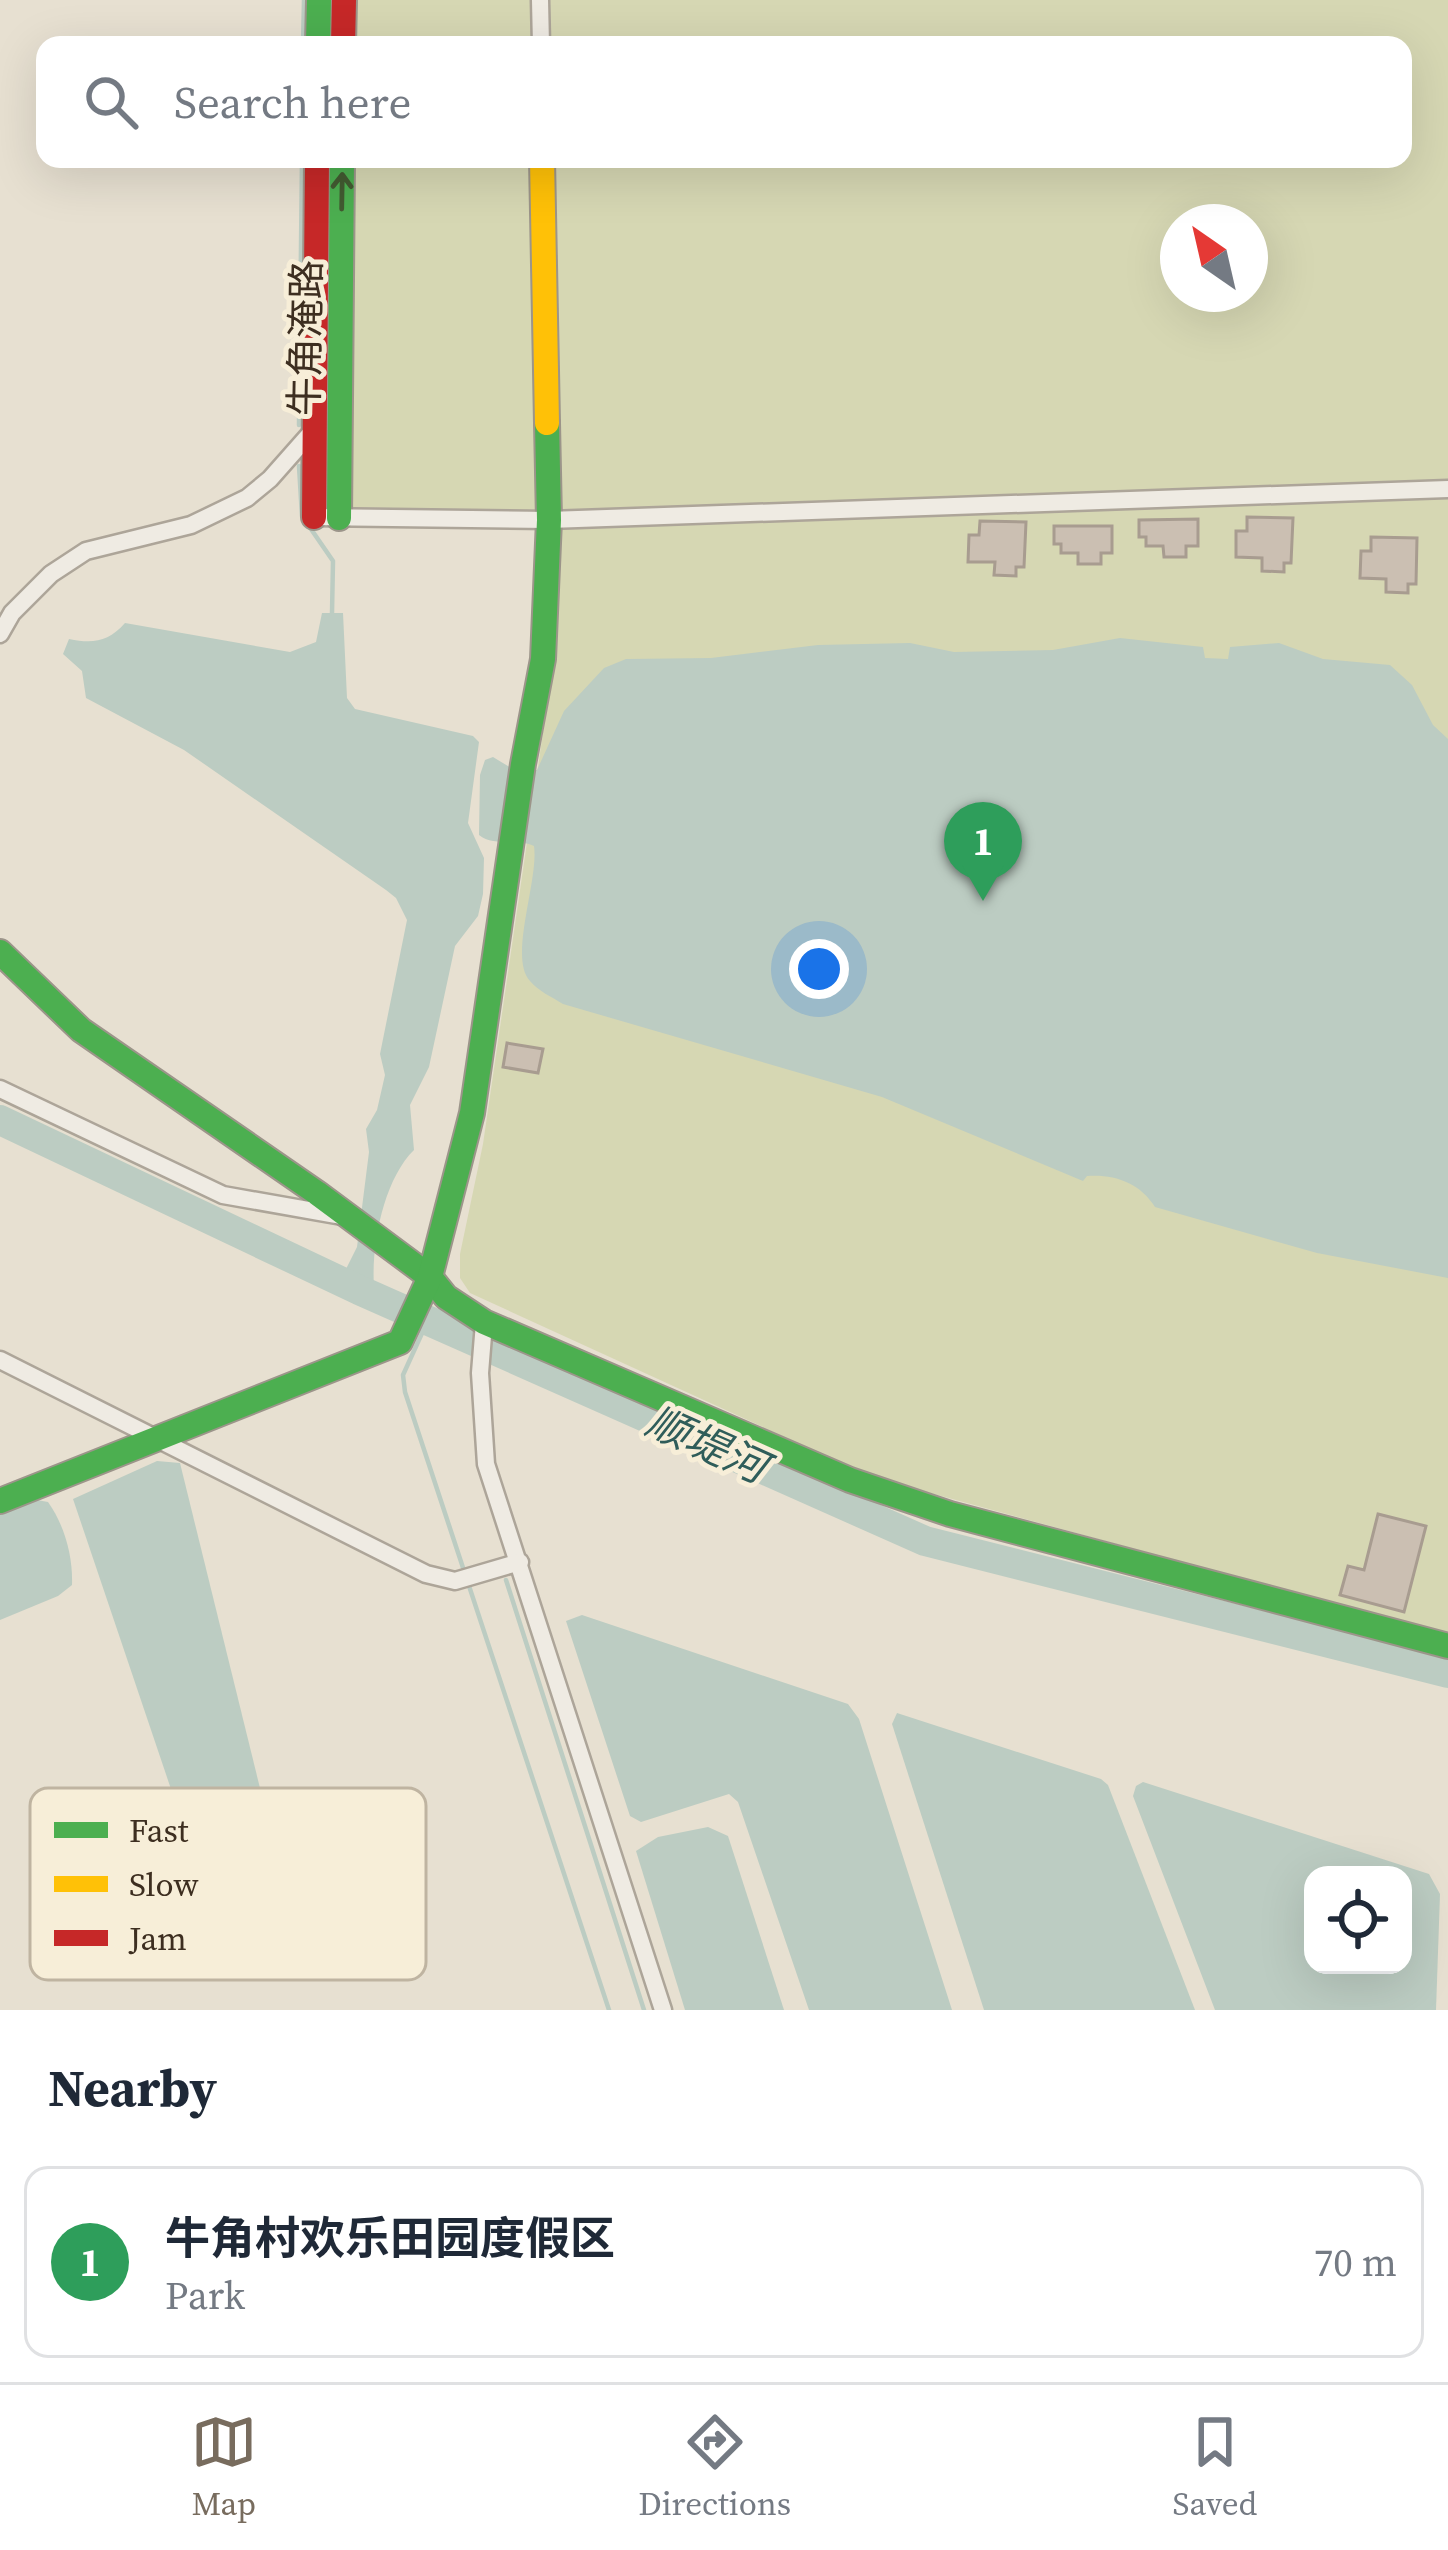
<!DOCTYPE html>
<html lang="en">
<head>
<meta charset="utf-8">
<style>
  :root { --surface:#fff; --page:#f6f6f7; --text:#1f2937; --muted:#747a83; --line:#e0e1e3; --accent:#786c5e }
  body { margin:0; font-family:"Source Serif 4","Noto Sans SC",serif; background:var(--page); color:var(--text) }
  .controls { position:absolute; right:36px; bottom:36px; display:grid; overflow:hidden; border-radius:24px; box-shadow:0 12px 48px #0002 }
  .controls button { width:108px; height:108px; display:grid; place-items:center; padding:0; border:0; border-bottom:3px solid var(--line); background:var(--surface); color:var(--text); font:60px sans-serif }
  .compass { position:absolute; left:1160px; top:204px; width:108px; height:108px; border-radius:50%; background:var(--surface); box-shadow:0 12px 48px #0002; rotate:326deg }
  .you { position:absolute; left:819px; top:969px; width:42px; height:42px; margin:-30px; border:9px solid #fff; border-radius:50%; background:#1a73e8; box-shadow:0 0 0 18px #1a73e833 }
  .badge { display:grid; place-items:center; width:78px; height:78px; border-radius:50%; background:var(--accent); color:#fff; font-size:39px; font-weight:700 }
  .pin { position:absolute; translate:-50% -99px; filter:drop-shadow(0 3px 6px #0008) }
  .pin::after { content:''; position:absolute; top:63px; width:42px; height:36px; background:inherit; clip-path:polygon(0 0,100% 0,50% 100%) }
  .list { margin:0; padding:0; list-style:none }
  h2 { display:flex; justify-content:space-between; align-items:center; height:156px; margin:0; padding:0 48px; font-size:51px }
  h2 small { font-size:39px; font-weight:400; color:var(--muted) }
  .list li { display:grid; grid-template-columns:78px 1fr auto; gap:36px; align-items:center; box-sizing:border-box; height:192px; margin:0 24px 24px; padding:0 24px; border:3px solid var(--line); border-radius:24px }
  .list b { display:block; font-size:45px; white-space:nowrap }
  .list p { margin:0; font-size:39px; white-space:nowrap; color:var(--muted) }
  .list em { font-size:39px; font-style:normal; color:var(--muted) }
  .icon { flex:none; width:66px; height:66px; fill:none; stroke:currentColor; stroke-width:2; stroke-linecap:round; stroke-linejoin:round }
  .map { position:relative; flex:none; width:1448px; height:2010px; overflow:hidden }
  .search { position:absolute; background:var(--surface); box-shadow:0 12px 48px #0002; left:36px; right:36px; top:36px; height:132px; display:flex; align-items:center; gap:30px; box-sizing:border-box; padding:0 42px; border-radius:24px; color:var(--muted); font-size:45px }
  .sheet { height:372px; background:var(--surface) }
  nav { display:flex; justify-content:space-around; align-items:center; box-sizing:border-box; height:168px; border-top:3px solid var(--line); background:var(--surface); font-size:33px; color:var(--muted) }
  nav a { display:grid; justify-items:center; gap:6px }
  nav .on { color:var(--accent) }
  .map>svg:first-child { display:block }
  .green { fill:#d6d7b3; fill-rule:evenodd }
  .water { fill:#bcccc2; fill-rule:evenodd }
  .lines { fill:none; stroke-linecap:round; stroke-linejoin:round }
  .stream { stroke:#bcccc2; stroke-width:4.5 }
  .river { stroke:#bcccc2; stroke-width:30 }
  .building { fill:#cbbfb2; stroke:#a89c90; stroke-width:3 }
  .street-casing { stroke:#ada599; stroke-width:21 }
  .fast-casing { stroke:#9c958a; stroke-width:28 }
  .slow-casing { stroke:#9c958a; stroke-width:28 }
  .jam-casing { stroke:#9c958a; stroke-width:28 }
  .street { stroke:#efebe3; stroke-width:16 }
  .fast { stroke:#4caf50; stroke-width:24 }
  .slow { stroke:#ffc107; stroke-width:24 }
  .jam { stroke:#c62828; stroke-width:24 }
  .oneway { stroke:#425b31 }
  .labels { text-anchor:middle; stroke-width:10; stroke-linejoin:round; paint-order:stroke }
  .street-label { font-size:39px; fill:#3d2e20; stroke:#f7eed8 }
  .water-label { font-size:42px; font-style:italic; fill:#2f5d5a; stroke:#f7eed8 }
  .key { fill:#f7eed8; stroke:#bfb4a1; stroke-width:3 }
  .key-label { font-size:33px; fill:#3d2e20 }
</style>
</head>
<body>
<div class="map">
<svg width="1448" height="2010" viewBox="0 0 1448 2010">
  <rect width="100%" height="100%" fill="#e7e0d1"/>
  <path class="green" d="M 354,0 L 1448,0 L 1448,1635 L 872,1477 L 470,1293 L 460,1278 L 460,1254 L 483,1144 L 554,657 L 558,511 L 349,509 L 352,159 L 1403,159 L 1403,45 L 353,45 ZM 1178,222 L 1250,222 L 1250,294 L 1178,294 Z"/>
  <g class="water">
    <path d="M 322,613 L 343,613 L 347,698 L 355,709 L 473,736 L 479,742 L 468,823 L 484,858 L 483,894 L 478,916 L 455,946 L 429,1067 L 410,1105 L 414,1150 C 382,1181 369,1254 375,1297 L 340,1281 L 357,1247 L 369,1152 L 366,1129 L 377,1110 L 385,1075 L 380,1054 L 407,920 L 396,898 L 386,890 L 184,750 L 86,698 L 82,671 L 63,654 L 69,639 C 93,644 108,642 125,623 L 290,652 L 316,642 Z"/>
    <path d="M 1120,638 L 1203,647 L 1205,658 L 1228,659 L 1230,647 L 1279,643 L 1323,659 L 1390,665 L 1412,685 L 1433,725 L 1448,739 L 1448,1278 L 1317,1253 L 1155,1207 C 1140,1183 1115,1174 1087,1176 L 1083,1181 L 882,1097 L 563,1004 C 552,997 538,991 530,981 C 508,958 539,880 534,846 C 517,838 493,847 479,835 L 480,775 L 485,760 L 493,757 L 516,771 L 537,770 L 564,711 L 604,668 L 626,659 L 711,658 L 818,645 L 910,643 L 954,652 L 1053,650 Z"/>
    <polygon points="157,1461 180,1463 275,1849 200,1875 73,1499"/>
    <path d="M 37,1500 L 48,1502 C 65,1526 73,1557 72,1585 L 58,1596 L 0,1620 L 0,1515 Z"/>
    <polygon points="582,1615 848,1704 859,1719 952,2010 809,2010 738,1802 729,1794 641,1822 630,1816 566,1621"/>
    <polygon points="897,1713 1101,1779 1108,1785 1195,2010 984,2010 892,1724"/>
    <path d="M 1143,1782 L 1429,1874 L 1440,1894 L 1436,2010 L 1215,2010 L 1133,1796 L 1136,1786 ZM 1313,1875 L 1403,1875 L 1403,1965 L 1313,1965 Z"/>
    <polygon points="708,1827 728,1836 784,2010 685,2010 636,1851 658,1837"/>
  </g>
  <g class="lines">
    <g class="stream">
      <polyline points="303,45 304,0"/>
      <polyline points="299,425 302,159"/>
      <polyline points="299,466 302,516 333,561 332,613"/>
      <polyline points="428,1320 403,1375 405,1392 609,2010"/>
      <polyline points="506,1580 644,2010"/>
    </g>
    <polyline class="river" points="0,1120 359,1290 925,1541 1448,1673"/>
  </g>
  <g class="building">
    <polygon points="1247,517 1293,518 1291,563 1284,563 1284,572 1262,571 1262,558 1236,557 1236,531 1247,531"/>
    <polygon points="1198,519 1198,546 1186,546 1186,557 1164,557 1163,546 1146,546 1146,537 1139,537 1139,520"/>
    <polygon points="980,521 1026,522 1024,567 1016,567 1016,576 994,575 995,562 968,562 969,535 979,535"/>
    <polygon points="1054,526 1112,526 1112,553 1101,553 1101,564 1078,564 1078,553 1061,553 1061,544 1054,544"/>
    <polygon points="1371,537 1417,538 1416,584 1408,584 1408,593 1386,592 1386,579 1360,578 1361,551 1371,551"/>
    <polygon points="507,1043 543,1049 538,1073 503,1067"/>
    <polygon points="1378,1514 1426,1526 1404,1612 1340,1595 1348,1566 1364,1570"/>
  </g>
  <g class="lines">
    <defs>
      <g id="street">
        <polyline points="540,0 541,45"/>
        <polyline points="314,517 549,520 1448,489"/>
        <polyline points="0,634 12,613 51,574 86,551 191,525 247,498 270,479 316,427"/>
        <polyline points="0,1089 223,1195 342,1216"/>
        <polyline points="484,1323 480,1373 486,1464 663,2010"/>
        <polyline points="0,1360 426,1574 455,1581 520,1562"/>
      </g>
      <g id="fast">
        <polyline points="318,45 319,0"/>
        <polyline points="339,518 342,159"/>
        <polyline points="0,952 81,1030 317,1193 430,1277 446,1297 484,1322 850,1480 950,1514 1448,1646"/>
        <polyline points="0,1501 400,1342 430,1277 472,1113 523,764 543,659 549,520 547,423"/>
      </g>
      <polyline id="slow" points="542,159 547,423"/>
      <g id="jam">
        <polyline points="343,45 344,0"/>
        <polyline points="314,517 317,159"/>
      </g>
    </defs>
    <use href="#street" class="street-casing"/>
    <use href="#fast" class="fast-casing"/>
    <use href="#slow" class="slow-casing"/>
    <use href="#jam" class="jam-casing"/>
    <use href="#street" class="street"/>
    <use href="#fast" class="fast"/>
    <use href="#slow" class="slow"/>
    <use href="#jam" class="jam"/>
  </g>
  <defs><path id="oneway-shaft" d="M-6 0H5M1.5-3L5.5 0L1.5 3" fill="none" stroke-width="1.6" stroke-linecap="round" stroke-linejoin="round" transform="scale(3)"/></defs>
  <use class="oneway" href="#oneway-shaft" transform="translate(342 191) rotate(-89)"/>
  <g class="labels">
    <g class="street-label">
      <text transform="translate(305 338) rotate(-89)" y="14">牛角淹路</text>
    </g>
    <g class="water-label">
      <text transform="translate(707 1444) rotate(24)" y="15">顺堤河</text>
    </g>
  </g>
  <rect x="30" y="1788" width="396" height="192" rx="18" class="key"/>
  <rect x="54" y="1822" width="54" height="16" fill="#4caf50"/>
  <rect x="54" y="1876" width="54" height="16" fill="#ffc107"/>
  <rect x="54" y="1930" width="54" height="16" fill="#c62828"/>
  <g class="key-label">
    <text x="129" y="1842">Fast</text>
    <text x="129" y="1896">Slow</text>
    <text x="129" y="1950">Jam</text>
  </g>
</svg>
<div class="controls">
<button><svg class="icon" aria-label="locate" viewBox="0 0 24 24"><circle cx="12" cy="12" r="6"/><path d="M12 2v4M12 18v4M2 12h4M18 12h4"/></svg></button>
</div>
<svg class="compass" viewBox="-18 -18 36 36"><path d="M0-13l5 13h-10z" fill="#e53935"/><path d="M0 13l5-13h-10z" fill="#747a83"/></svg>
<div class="you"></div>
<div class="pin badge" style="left:983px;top:901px;background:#2e9e5b">1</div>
<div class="search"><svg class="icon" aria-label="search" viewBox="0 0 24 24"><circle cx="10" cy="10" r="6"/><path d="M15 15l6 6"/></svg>Search here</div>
</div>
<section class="sheet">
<h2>Nearby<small></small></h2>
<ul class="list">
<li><span class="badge" style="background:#2e9e5b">1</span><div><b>牛角村欢乐田园度假区</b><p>Park</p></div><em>70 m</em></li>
</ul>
</section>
<nav>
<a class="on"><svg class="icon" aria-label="map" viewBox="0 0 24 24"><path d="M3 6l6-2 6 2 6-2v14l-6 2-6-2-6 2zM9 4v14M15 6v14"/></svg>Map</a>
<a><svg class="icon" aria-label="directions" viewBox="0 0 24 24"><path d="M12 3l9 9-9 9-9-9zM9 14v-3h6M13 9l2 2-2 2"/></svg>Directions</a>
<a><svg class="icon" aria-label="saved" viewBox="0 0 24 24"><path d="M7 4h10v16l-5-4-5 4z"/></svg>Saved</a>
</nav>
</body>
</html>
